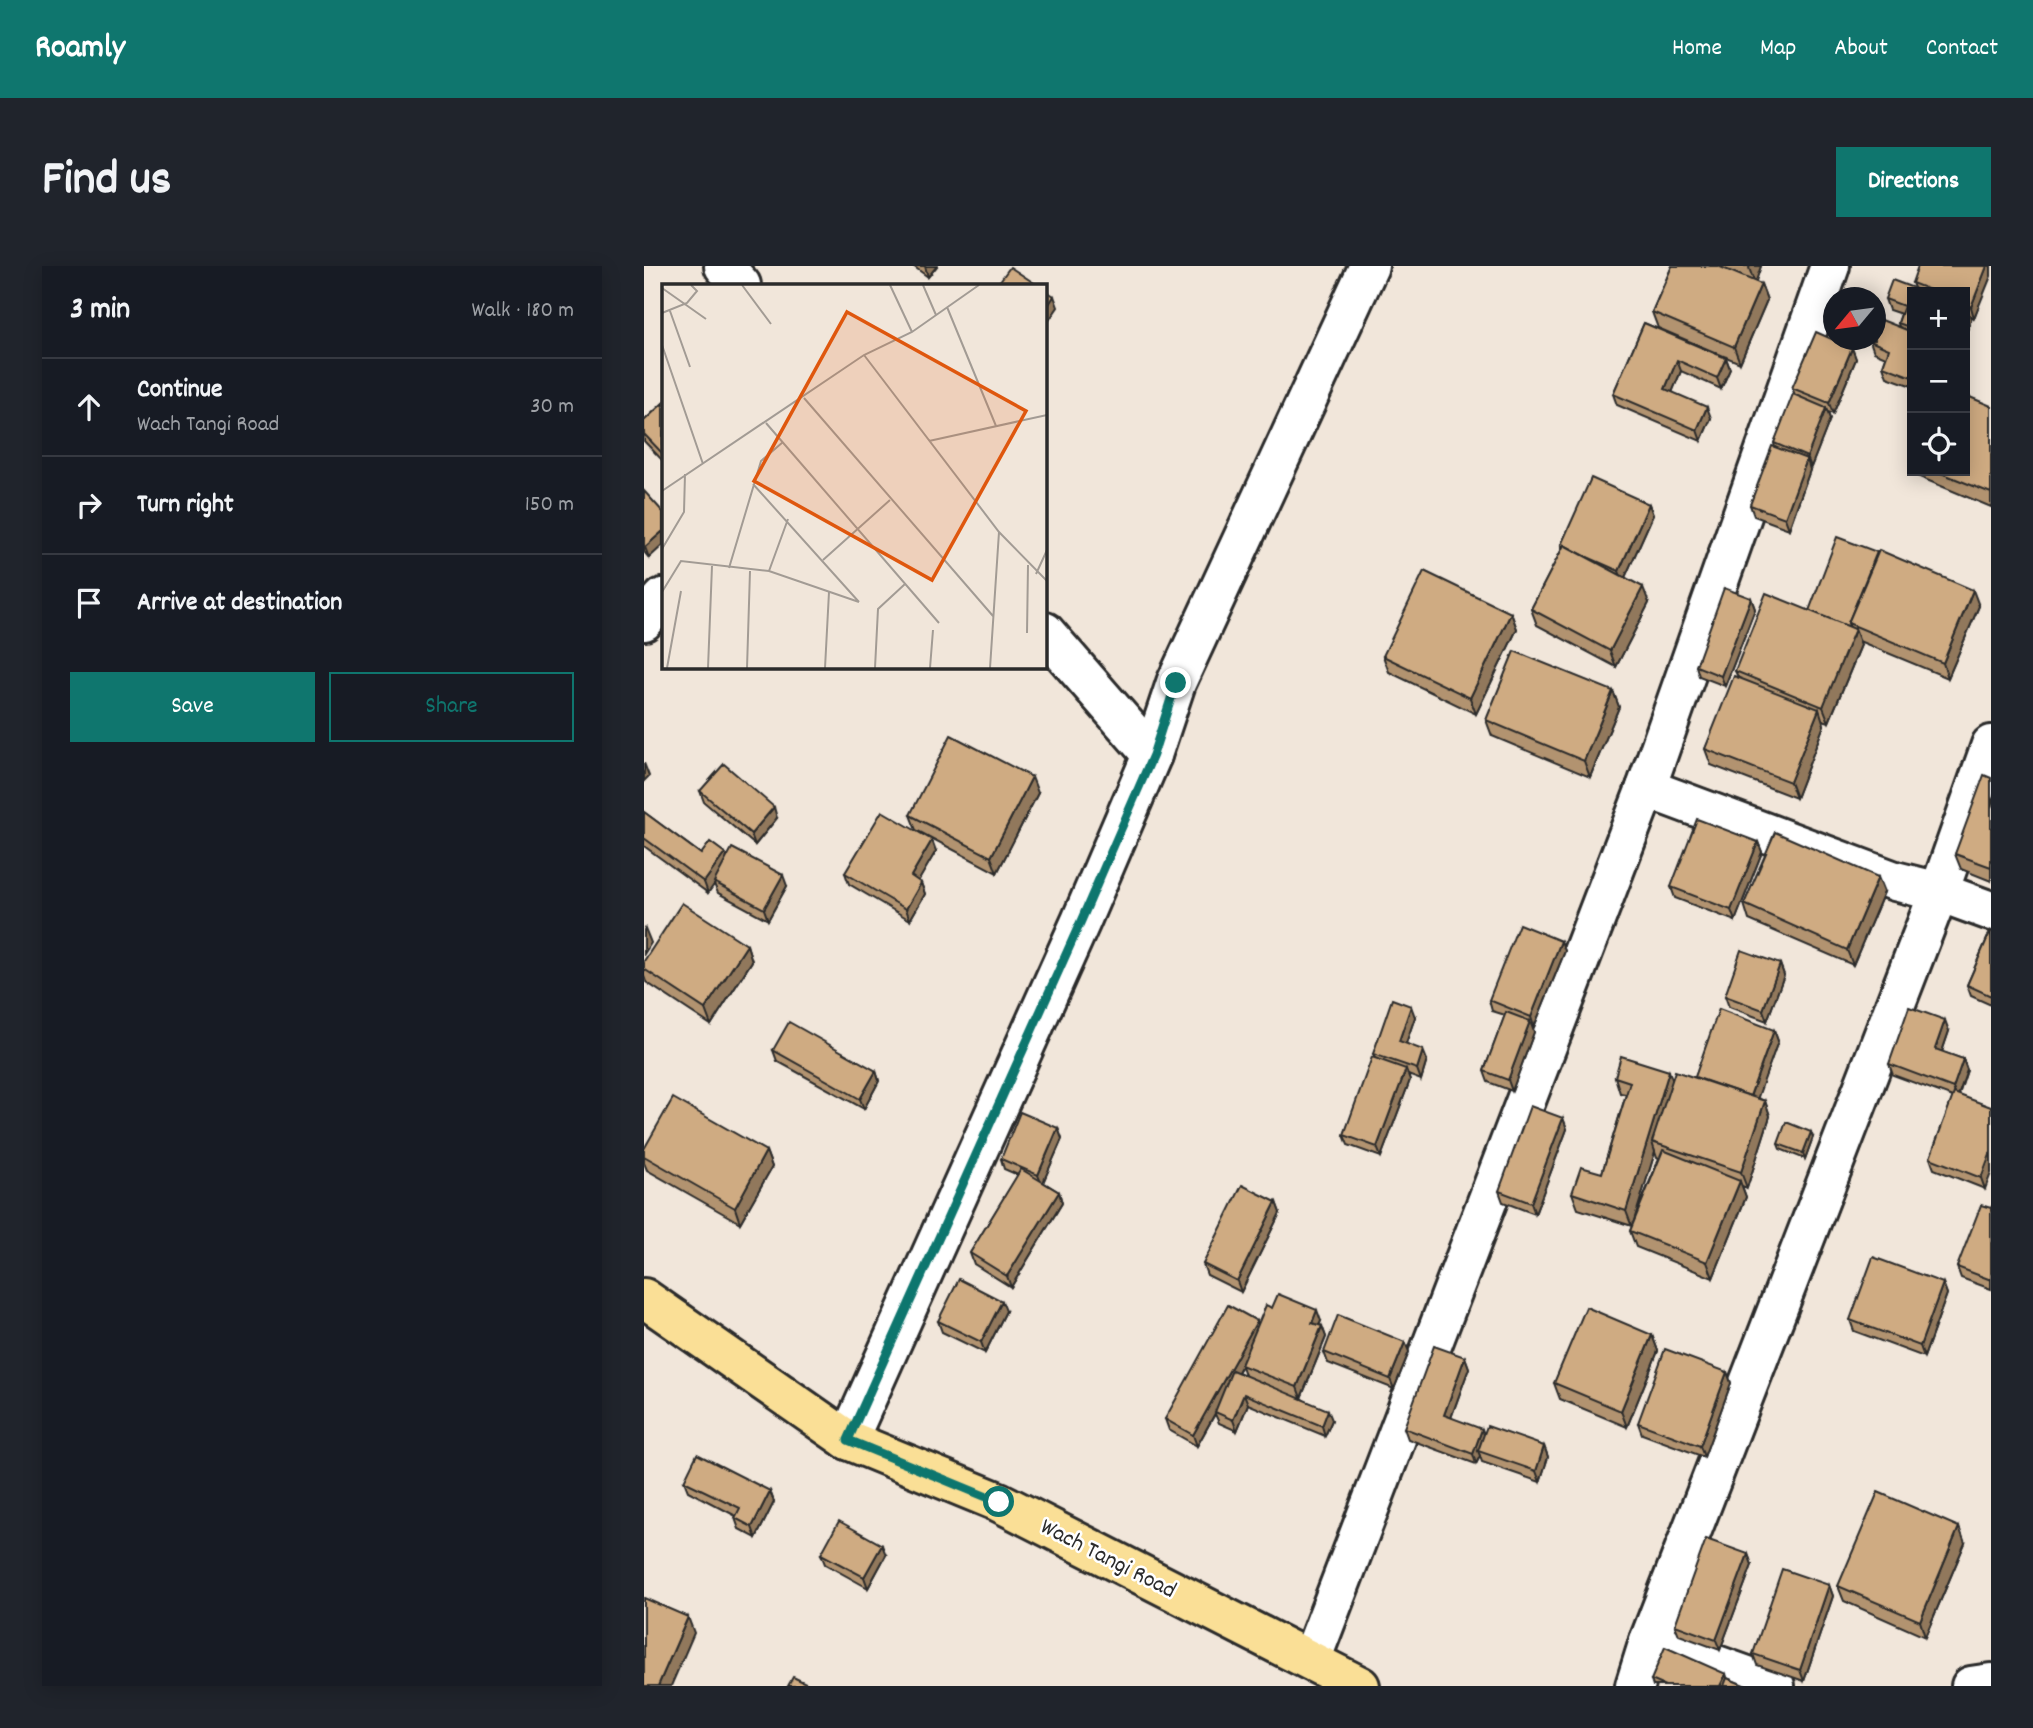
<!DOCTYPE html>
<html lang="en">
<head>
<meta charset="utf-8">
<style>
  :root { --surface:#171b24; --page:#20242c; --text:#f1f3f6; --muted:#9ea1a6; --line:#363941; --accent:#0f766e }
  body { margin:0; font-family:Dekko,sans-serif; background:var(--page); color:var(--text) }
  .controls { position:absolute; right:21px; top:21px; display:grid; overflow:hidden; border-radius:0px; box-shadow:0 4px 18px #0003 }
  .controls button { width:63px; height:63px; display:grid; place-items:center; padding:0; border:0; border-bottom:2px solid var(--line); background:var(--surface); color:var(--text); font:35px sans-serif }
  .compass { position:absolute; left:1179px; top:21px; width:63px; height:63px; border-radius:50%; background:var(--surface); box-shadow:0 4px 18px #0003; rotate:241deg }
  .stop { position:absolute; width:21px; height:21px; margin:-16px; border:5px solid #0f766e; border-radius:50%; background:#fff }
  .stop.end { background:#0f766e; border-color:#fff; box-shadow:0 2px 7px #0008 }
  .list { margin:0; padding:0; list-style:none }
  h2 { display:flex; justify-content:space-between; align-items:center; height:91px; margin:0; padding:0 28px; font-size:30px }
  h2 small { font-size:23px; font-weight:400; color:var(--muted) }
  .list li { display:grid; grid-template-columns:46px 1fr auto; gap:21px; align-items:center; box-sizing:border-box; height:98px; padding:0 28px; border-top:2px solid var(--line) }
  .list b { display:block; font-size:26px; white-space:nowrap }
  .list p { margin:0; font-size:23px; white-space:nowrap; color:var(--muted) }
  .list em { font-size:23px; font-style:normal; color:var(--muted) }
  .actions { display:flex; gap:14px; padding:21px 28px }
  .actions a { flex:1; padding:16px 0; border:2px solid var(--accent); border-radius:0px; text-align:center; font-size:24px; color:var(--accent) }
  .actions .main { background:var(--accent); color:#fff }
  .icon { flex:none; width:38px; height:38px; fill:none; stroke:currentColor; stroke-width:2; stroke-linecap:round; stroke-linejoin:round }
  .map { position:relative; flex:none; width:1347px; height:1420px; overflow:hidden; border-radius:0px }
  header { display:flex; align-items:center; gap:42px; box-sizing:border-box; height:98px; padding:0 35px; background:var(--accent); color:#fff }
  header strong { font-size:33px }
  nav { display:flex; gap:38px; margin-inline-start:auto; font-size:24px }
  .intro { display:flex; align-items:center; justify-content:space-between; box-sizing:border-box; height:168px; padding:0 42px }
  h1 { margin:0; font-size:49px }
  .button { padding:18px 32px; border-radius:0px; background:var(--accent); color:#fff; font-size:24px; font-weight:700 }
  main { display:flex; gap:42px; padding:0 42px }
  aside { flex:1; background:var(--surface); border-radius:0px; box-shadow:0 4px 18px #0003 }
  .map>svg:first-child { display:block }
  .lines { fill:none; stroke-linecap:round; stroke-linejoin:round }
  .minor-casing { stroke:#2b2b2b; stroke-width:44 }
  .major-casing { stroke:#2b2b2b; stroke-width:44 }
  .minor { stroke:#fff; stroke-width:38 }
  .major { stroke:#fadf96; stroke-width:38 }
  .wall { fill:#b29370; stroke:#2b2b2b; stroke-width:2; fill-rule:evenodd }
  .shaded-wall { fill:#91785b; stroke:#2b2b2b; stroke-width:2 }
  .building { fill:#cfab82; stroke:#2b2b2b; stroke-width:2 }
  .route { stroke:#0f766e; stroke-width:9 }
  .labels { text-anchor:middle; stroke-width:5; stroke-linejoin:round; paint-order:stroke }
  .street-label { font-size:24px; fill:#2b2b2b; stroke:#fff }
  .inset-road { fill:none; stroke:#a29b94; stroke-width:2 }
  .view { fill:#df570e; fill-opacity:0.15; stroke:#df570e; stroke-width:3.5 }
  .inset-edge { fill:none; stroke:#2b2b2b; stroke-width:3.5 }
</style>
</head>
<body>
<header>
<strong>Roamly</strong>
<nav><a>Home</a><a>Map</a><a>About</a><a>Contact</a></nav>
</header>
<div class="intro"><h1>Find us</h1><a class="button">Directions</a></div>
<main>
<aside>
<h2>3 min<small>Walk · 180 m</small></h2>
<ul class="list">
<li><svg class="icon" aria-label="ahead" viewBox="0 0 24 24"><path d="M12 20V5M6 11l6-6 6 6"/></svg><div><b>Continue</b><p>Wach Tangi Road</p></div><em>30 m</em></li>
<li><svg class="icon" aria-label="right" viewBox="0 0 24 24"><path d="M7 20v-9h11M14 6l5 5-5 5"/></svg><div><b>Turn right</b></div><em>150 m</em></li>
<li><svg class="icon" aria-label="arrive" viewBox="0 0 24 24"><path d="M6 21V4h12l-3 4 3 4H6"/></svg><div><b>Arrive at destination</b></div></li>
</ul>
<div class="actions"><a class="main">Save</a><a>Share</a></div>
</aside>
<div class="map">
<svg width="1347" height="1420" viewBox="0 0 1347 1420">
  <rect width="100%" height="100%" fill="#f1e6da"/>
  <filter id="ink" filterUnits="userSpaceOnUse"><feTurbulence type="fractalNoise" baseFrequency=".0143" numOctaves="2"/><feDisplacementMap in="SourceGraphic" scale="14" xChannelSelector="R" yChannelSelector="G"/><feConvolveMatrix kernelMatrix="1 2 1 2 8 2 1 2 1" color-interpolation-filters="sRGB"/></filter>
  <g filter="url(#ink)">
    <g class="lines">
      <defs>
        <g id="minor">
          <polyline points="80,0 97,19"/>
          <polyline points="0,355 19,332"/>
          <polyline points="401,366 508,489"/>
          <polyline points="1002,522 1251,615 1295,626 1347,645"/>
          <polyline points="204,1174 437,655 508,489 532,417 725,0"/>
          <polyline points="1005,1375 1131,1420"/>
          <polyline points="667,1394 1002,522 1186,0"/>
          <polyline points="991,1420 1005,1375 1295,626 1347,479"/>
          <polyline points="1327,1420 1347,1417"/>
        </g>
        <polyline id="major" points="0,1032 204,1174 355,1236 716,1420"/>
      </defs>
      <use href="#minor" class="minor-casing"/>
      <use href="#major" class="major-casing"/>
      <use href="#minor" class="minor"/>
      <use href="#major" class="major"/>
    </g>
    <g class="wall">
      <polygon points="269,0 293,0 284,11"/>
      <polygon points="1028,0 1117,0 1111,16 1117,18 1123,34 1096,97 1014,62 1008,46"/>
      <polygon points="1347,0 1330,52 1326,50 1327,53 1321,71 1321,26 1268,26 1268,120 1243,111 1239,100 1242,91 1230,86 1226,75 1255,61 1254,57 1257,48 1245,44 1241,33 1270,22 1268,17"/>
      <polygon points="1000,57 1082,92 1086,103 1077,123 1037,105 1028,126 1067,152 1057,175 973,139 969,128"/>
      <polygon points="1208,82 1212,93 1189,148 1184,146 1186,153 1167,201 1165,201 1166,204 1145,263 1110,250 1106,239 1131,182 1130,177 1151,129 1148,122"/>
      <polygon points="19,137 19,195 0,175 0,155"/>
      <polygon points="1347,140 1347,241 1273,210 1271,205 1321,205"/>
      <polygon points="0,225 5,292 0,286"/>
      <polygon points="1005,238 1009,249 981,311 1005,337 972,401 893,359 887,343 918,283 917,279"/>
      <polygon points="1233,286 1233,288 1335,340 1304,412 1215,375 1217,379 1185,456 1179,454 1180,459 1152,532 1067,499 1061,483 1094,411 1091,405 1165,345"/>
      <polygon points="1107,332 1111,343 1081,420 1055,410 1052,400"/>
      <polygon points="867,347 873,363 832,448 745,406 739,390"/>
      <polygon points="969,425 975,441 946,511 848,470 842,454"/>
      <polygon points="1347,512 1347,615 1317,603 1311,588"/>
      <polygon points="56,525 133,552 111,579 60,536"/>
      <polygon points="394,527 353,607 272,564 266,549"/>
      <polygon points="0,546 57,588 81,587 83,592 143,620 124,654 74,627 70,618 64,627 0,580"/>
      <polygon points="1114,576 1118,586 1091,655 1031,632 1027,621"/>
      <polygon points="292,585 274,615 277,617 281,628 266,654 205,618 201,607"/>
      <polygon points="1240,626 1209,699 1105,654 1100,638"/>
      <polygon points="1347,664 1347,739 1327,730 1323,719"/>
      <polygon points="917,675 921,685 890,761 888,760 890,766 868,825 844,816 840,805 861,749 848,745 845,734"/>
      <polygon points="103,679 108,695 67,759 2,716 0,710 0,695"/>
      <polygon points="1136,698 1140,709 1123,755 1085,741 1081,730"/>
      <polygon points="771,751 762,777 783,794 777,814 764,809 766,814 737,891 704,879 700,869 731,792 729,788"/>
      <path d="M 1130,764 L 1134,775 L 1113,832 L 1121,835 L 1126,850 L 1103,922 L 1098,920 L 1102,931 L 1069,1012 L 992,981 L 986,965 L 988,960 L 934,943 L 928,927 L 958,907 L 982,828 L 976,827 L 971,811 L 1028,813 L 1051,811 ZM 1011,886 L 1013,892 L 1015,893 L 989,956 Z"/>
      <polygon points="1305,765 1298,786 1319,793 1323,804 1315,829 1341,923 1290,903 1286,892 1309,831 1249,809 1245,798"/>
      <polygon points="129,784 232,805 235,815 220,843 133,795"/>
      <polygon points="919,852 923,863 891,948 859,936 855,925"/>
      <polygon points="414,862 418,873 399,916 415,926 418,937 367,1021 330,998 326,987 374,909 360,903 357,893"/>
      <polygon points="1169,871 1161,893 1136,883 1134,878"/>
      <polygon points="0,883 122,885 128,901 96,957 3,904 0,897"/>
      <polygon points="632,936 636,947 597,1026 563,1009 559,998"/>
      <polygon points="1347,942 1347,1023 1317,1012 1313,1001"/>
      <polygon points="1299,1017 1303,1028 1280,1091 1210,1065 1206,1054"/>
      <path d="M 628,1042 L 677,1055 L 675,1059 L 678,1060 L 682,1071 L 657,1132 L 688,1154 L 681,1170 L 604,1138 L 593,1165 L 575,1157 L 571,1148 L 553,1180 L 525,1164 L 521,1153 L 614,1058 ZM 598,1100 L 601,1109 L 594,1106 Z"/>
      <polygon points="362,1045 341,1087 298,1066 294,1055"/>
      <polygon points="1008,1069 1014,1085 983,1161 916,1133 910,1117"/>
      <polygon points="761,1076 765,1086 750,1123 684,1097 680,1086"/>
      <polygon points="821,1091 825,1102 807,1152 840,1169 900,1180 904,1191 896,1216 838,1196 836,1190 832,1198 764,1173 760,1162"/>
      <polygon points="1083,1106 1087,1117 1060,1191 998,1168 994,1157"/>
      <polygon points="40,1215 126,1225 130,1236 112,1272 95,1263 91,1252 92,1250 44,1225"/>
      <polygon points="1321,1277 1281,1371 1200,1335 1194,1320"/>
      <polygon points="177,1288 242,1289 224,1322 181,1298"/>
      <polygon points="1104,1288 1108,1299 1076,1384 1035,1369 1031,1359"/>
      <polygon points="1185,1319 1189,1330 1160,1415 1113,1399 1109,1388"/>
      <polygon points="1082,1408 1083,1412 1102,1420 1009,1420 1007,1414"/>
    </g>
    <g class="shaded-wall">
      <polygon points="281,0 293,0 284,11"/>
      <polygon points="1106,0 1117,0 1111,18 1105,2"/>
      <polygon points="1343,0 1347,0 1347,10 1330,52 1327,41"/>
      <polygon points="1117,18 1123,34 1096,97 1090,81"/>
      <polygon points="410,30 414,41 401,60 401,44"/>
      <polygon points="1323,42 1327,53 1321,71 1321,49"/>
      <polygon points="1208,82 1212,93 1189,148 1185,137"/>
      <polygon points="1082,92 1086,103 1077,123 1073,112"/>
      <polygon points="1033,94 1037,105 1025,134 1021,123"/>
      <polygon points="1063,141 1067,152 1057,175 1053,164"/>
      <polygon points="1182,142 1186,153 1167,201 1163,191"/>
      <polygon points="1163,193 1166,204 1145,263 1141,252"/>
      <polygon points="1005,238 1009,249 979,316 975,305"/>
      <polygon points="19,265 19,279 5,292 1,281"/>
      <polygon points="999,321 1005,337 972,401 966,385"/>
      <polygon points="1329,324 1335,340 1304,412 1299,397"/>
      <polygon points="1107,332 1111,343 1081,420 1077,410"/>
      <polygon points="867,347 873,363 832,448 826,432"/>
      <polygon points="1205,359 1209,369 1211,363 1217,379 1185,456 1179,441"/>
      <polygon points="969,425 975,441 946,511 940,495"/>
      <polygon points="1175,443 1180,459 1152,532 1146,516"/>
      <polygon points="0,497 5,510 0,515"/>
      <polygon points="388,511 394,527 353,607 347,591"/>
      <polygon points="130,541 133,552 111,579 107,568"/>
      <polygon points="288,574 292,585 271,621 267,610"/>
      <polygon points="1114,576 1118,586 1091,655 1087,644"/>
      <polygon points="81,587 85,598 64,627 60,616"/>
      <polygon points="139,609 143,620 124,654 120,643"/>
      <polygon points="1234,611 1240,626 1209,699 1203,684"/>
      <polygon points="277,617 281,628 266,654 262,643"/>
      <polygon points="1,662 7,677 0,688 0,664"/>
      <polygon points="917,675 921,685 890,761 887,751"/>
      <polygon points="103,679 108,695 67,759 61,743"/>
      <polygon points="1136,698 1140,709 1123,755 1119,744"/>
      <polygon points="767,740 771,751 759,786 755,775"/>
      <polygon points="1301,754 1305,765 1295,794 1291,783"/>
      <polygon points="886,755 890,766 868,825 864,814"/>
      <polygon points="1130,764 1134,775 1110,842 1106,831"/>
      <polygon points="779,784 783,794 777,814 773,803"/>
      <polygon points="1319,793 1323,804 1313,833 1309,822"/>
      <polygon points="762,803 766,814 737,891 733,881"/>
      <polygon points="232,805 235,815 220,843 216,833"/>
      <polygon points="1025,805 1031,821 1008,876 1011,886 988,961 982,945"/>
      <polygon points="1121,835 1126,850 1103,922 1097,906"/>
      <polygon points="919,852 923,863 891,948 887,937"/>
      <polygon points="414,862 418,873 398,919 394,909"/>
      <polygon points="1167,866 1169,871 1161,893 1159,887"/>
      <polygon points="122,885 128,901 96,957 91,942"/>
      <polygon points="1347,885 1347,907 1341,923 1337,912"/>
      <polygon points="1096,915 1102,931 1069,1012 1063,996"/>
      <polygon points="415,926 418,937 367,1021 363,1010"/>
      <polygon points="632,936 636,947 597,1026 593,1015"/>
      <polygon points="1299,1017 1303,1028 1280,1091 1276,1080"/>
      <polygon points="358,1035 362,1045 341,1087 337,1076"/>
      <polygon points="673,1044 677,1055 672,1067 668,1057"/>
      <polygon points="613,1055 616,1066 553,1180 549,1169"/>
      <polygon points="678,1060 682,1071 657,1132 653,1121"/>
      <polygon points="1008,1069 1014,1085 983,1161 977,1145"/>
      <polygon points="761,1076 765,1086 750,1123 746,1113"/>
      <polygon points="821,1091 825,1102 804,1160 800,1149"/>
      <polygon points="1083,1106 1087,1117 1060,1191 1056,1180"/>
      <polygon points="600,1128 604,1138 593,1165 589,1154"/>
      <polygon points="684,1144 688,1154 681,1170 678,1160"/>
      <polygon points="838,1163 842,1174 834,1185 836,1190 832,1198 829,1188"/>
      <polygon points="900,1180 904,1191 896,1216 892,1205"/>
      <polygon points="126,1225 130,1236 112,1272 108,1261"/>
      <polygon points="1315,1261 1321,1277 1281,1371 1276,1355"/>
      <polygon points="238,1279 242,1289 224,1322 220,1311"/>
      <polygon points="1104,1288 1108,1299 1076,1384 1072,1374"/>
      <polygon points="1185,1319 1189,1330 1160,1415 1156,1404"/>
      <polygon points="44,1351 50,1367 27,1420 14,1420"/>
      <polygon points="1082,1408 1085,1420 1076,1420"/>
    </g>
    <g class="building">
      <polygon points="1028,0 1074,0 1117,18 1090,81 1008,46"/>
      <polygon points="1274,0 1343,0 1327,41 1321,38 1321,26 1291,26 1268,17"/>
      <polygon points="366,1 393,19 353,19"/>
      <polygon points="1248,14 1280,26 1268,26 1268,62 1254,57 1260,40 1241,33"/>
      <polygon points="401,24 410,30 401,44"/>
      <polygon points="1235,53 1268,66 1268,111 1239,100 1245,83 1226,75 1226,74 1231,74 1231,61"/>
      <polygon points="1000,57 1082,92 1073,112 1033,94 1021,123 1063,141 1053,164 969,128"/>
      <polygon points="1172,66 1208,82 1185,137 1148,122"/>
      <polygon points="1149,128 1182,142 1163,191 1130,177"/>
      <polygon points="1321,129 1347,140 1347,227 1292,205 1321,205"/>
      <polygon points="19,137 19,188 0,168 0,155"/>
      <polygon points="1128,180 1163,193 1141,252 1106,239"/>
      <polygon points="947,212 1005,238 975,305 941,290 920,279 920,281 917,279"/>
      <polygon points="0,225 19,246 19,265 1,281 0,280"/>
      <polygon points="1193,271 1233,286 1204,357 1205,361 1165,345"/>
      <polygon points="920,279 999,321 966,385 887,343"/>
      <polygon points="1235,284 1329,324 1299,397 1204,357"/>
      <polygon points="780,305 867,347 826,432 739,390"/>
      <polygon points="1080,322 1107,332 1077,410 1052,400"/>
      <polygon points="1122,327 1211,363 1179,441 1091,405"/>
      <polygon points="870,385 969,425 940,495 842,454"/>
      <polygon points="1090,410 1175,443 1146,516 1061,483"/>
      <polygon points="307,469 388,511 347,591 266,549"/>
      <polygon points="80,498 130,541 107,568 56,525"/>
      <polygon points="1340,509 1347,512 1347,601 1311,588"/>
      <polygon points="238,545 288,574 267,610 277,617 262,643 201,607"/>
      <polygon points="0,546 57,588 66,576 81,587 60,616 0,572"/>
      <polygon points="1053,553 1114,576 1087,644 1027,621"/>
      <polygon points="1131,566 1234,611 1203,684 1100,638"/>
      <polygon points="88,582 139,609 120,643 70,616"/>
      <polygon points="38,637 103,679 61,743 0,703 0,695"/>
      <polygon points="875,658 917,675 887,751 845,734"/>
      <polygon points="1347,664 1347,730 1323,719"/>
      <polygon points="1097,684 1136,698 1119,744 1081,730"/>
      <polygon points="748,733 767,740 755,775 779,784 773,803 729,788"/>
      <polygon points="1265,741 1301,754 1291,783 1319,793 1309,822 1245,798"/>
      <polygon points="1075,743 1130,764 1106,830 1051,811"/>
      <polygon points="862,746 886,755 864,814 840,805"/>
      <polygon points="145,756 232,805 216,833 129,784"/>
      <polygon points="977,790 1025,805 982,945 928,927 937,901 958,907 986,816 971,811"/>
      <polygon points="728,791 762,803 733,881 700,869"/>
      <polygon points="1031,805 1121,835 1097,906 1008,876"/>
      <polygon points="1310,827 1347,841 1347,885 1337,912 1286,892"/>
      <polygon points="29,832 122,885 91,942 0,890 0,883"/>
      <polygon points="886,840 919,852 887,937 855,925"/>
      <polygon points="376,846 414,862 394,909 357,893"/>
      <polygon points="1142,856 1167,866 1159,887 1134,878"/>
      <polygon points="1019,884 1096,915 1063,996 986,965"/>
      <polygon points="377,903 415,926 363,1010 326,987"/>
      <polygon points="598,919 632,936 593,1015 559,998"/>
      <polygon points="1337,939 1347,942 1347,1014 1313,1001"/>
      <polygon points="1229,991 1299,1017 1276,1080 1206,1054"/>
      <polygon points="315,1013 358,1035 337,1076 294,1055"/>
      <polygon points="634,1028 673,1044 668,1057 678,1060 653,1121 597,1099 622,1039 628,1042"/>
      <polygon points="584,1039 613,1055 549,1169 521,1153"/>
      <polygon points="942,1041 1008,1069 977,1145 910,1117"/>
      <polygon points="694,1049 761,1076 746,1113 680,1086"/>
      <polygon points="790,1080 821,1091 800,1149 838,1163 829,1188 760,1162"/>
      <polygon points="1021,1083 1083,1106 1056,1180 994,1157"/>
      <polygon points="588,1104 684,1144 678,1160 600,1128 589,1154 571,1146"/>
      <polygon points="843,1160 900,1180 892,1205 834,1185"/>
      <polygon points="53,1188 126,1225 108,1261 91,1252 96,1242 40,1215"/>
      <polygon points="1234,1226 1315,1261 1276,1355 1194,1320"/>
      <polygon points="195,1255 238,1279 220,1311 177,1288"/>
      <polygon points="1062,1273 1104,1288 1072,1374 1031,1359"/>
      <polygon points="1138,1303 1185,1319 1156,1404 1109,1388"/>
      <polygon points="0,1332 44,1351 14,1420 0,1420"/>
      <polygon points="1021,1381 1082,1408 1076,1420 1021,1420 1007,1414"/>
      <polygon points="149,1411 168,1420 144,1420"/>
      <polygon points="1083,1412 1102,1420 1080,1420"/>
    </g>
  </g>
  <g class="lines" filter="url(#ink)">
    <polyline class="route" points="355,1236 204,1174 437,655 509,489 532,417"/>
  </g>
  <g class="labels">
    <g class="street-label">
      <text transform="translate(465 1291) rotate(27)" y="8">Wach Tangi Road</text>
    </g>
  </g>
  <g transform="translate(18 18)">
    <rect width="385" height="385" fill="#f1e6da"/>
    <path class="inset-road" d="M 80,1 L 109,40M 228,1 L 250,48M 261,1 L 274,31M 0,4 L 44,35M 285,23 L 334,142M 8,27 L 28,83M 0,29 L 25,19 L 35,7 L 29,1M 0,61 L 41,180M 202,71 L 337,248 L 385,297M 142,114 L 331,332M 104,139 L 277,339M 267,157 L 385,131M 91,200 L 197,318M 0,207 L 202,71 L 250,48 L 317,1M 0,265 L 22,228 L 23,190M 161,276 L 228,216M 67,284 L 99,177 L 121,158M 107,287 L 126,235M 374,290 L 385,266M 0,308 L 19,277 L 107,287 L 197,318M 365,349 L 366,281M 5,384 L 19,307M 46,384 L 50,282M 85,384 L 88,287M 163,384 L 167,308M 213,384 L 216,325 L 243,300M 268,384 L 271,346M 328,384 L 337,248"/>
    <path class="view" d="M 185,28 L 364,127 L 270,296 L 92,197 Z"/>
    <rect width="385" height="385" class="inset-edge"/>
  </g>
</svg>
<div class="controls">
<button>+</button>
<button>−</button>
<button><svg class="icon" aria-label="locate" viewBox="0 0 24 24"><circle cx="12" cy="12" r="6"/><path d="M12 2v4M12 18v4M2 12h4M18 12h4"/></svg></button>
</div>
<svg class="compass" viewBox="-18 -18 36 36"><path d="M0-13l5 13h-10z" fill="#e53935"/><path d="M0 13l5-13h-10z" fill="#9ea1a6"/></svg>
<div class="stop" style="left:355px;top:1236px"></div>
<div class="stop end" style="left:532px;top:417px"></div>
</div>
</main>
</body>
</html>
